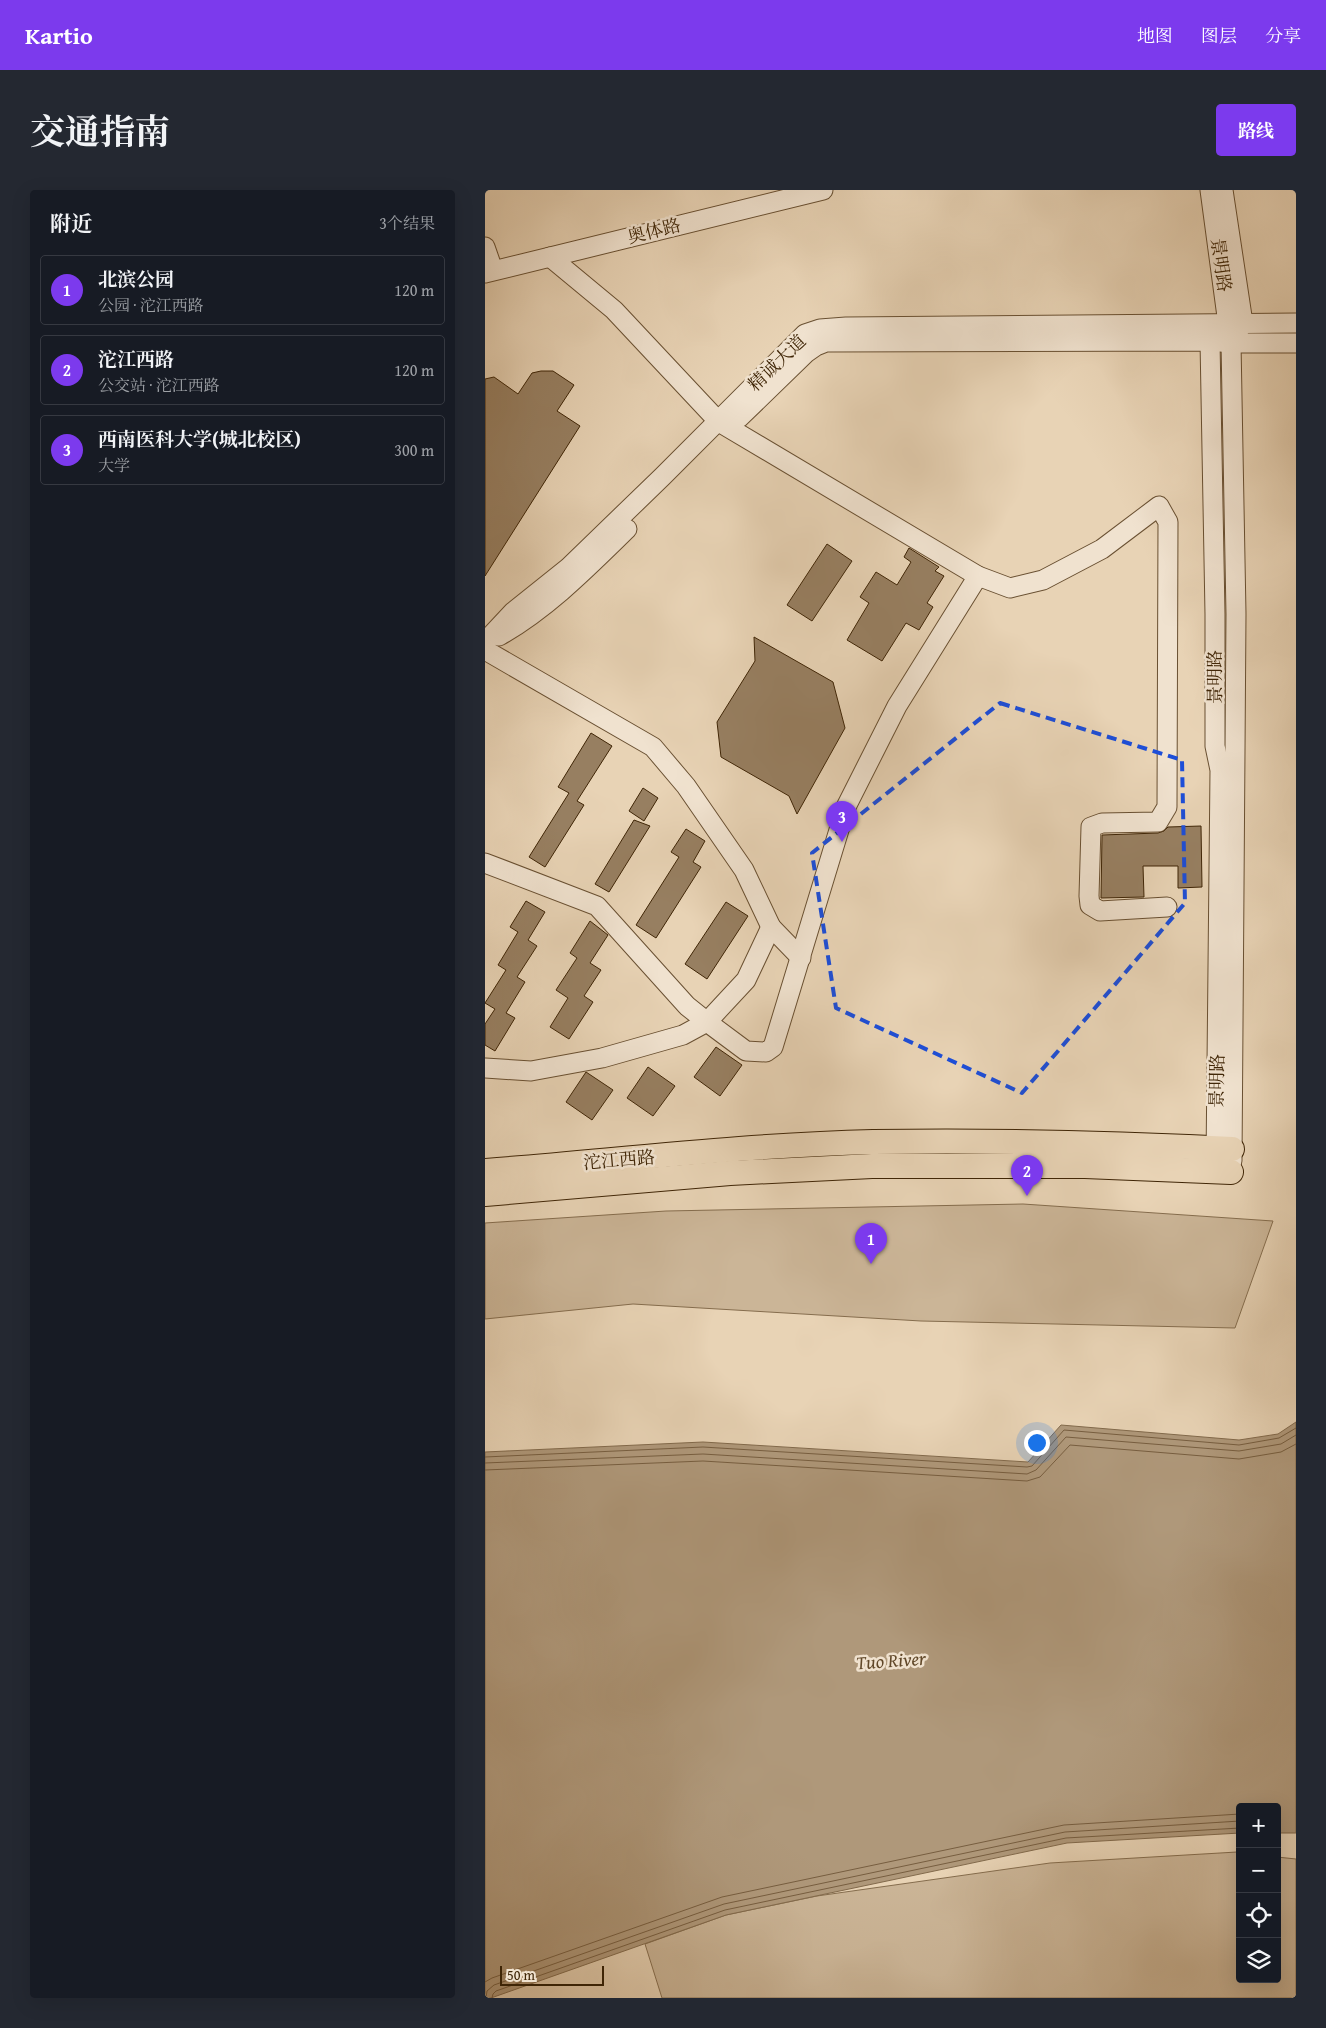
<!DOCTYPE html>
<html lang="zh">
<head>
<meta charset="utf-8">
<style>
  :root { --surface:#171b24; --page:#242831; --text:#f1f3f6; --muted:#9ea1a6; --line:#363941; --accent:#7c3aed }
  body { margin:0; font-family:"Gentium Book Plus","Noto Serif SC",serif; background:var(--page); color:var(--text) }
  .controls { position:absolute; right:15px; bottom:15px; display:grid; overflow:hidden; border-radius:5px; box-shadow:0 5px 20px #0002 }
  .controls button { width:45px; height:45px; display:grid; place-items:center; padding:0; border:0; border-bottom:1px solid var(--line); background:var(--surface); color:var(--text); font:25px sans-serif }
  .scale { position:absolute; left:15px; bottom:12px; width:104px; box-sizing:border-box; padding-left:5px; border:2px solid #3f2506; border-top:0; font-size:14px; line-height:18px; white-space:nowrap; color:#3f2506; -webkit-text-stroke:4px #f0e2cf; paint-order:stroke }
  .you { position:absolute; left:551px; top:1252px; width:18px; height:18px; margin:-12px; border:4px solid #fff; border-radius:50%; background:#1a73e8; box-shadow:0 0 0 8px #1a73e833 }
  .badge { display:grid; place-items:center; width:32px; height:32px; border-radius:50%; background:var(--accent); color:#fff; font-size:16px; font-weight:700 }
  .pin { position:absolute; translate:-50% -41px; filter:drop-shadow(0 1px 2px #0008) }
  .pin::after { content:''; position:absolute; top:26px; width:18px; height:15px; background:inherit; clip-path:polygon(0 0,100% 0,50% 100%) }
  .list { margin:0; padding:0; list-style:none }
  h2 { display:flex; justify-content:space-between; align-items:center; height:65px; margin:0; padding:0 20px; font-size:21px }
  h2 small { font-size:16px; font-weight:400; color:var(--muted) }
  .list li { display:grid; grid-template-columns:32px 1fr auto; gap:15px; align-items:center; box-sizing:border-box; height:70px; margin:0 10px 10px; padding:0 10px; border:1px solid var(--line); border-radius:5px }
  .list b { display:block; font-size:19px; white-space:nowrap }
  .list p { margin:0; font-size:16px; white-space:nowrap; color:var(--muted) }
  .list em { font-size:16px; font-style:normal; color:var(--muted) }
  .icon { flex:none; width:28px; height:28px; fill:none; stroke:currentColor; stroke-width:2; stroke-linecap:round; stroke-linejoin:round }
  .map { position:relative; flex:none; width:811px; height:1808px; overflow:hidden; border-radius:5px }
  header { display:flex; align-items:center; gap:30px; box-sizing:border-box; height:70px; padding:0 25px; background:var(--accent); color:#fff }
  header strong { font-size:24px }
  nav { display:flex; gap:28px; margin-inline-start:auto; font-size:18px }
  .intro { display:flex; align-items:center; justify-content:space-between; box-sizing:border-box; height:120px; padding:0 30px }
  h1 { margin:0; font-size:35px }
  .button { padding:12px 22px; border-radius:5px; background:var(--accent); color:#fff; font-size:18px; font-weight:700 }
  main { display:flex; gap:30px; padding:0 30px }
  aside { flex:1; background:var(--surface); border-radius:5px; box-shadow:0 5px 20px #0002 }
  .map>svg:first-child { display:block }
  .green { fill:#cbb597; stroke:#856d4e }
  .water { fill:#af987a; stroke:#826a4c }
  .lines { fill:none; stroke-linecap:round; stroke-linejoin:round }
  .shore { stroke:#775e40; stroke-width:1 }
  .building { fill:#977f61; stroke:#3f2506 }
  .minor-casing { stroke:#695032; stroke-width:21 }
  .major-casing { stroke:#3f2506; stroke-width:26 }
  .minor { stroke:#f0e2cf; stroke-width:19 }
  .major { stroke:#e8d3b5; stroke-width:24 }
  .marked { fill:none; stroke:#1d4ed8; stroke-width:4; stroke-dasharray:10 6; stroke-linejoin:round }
  .labels { text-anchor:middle; stroke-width:5; stroke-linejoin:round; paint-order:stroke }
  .street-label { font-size:18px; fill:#3f2506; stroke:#f0e2cf }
  .water-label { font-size:19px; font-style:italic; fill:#614829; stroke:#f0e2cf }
</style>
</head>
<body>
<header>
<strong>Kartio</strong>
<nav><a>地图</a><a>图层</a><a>分享</a></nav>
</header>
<div class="intro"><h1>交通指南</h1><a class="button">路线</a></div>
<main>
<aside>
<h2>附近<small>3个结果</small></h2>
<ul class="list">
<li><span class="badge">1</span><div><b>北滨公园</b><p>公园 · 沱江西路</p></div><em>120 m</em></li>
<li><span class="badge">2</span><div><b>沱江西路</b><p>公交站 · 沱江西路</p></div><em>120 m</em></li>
<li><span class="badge">3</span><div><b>西南医科大学(城北校区)</b><p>大学</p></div><em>300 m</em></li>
</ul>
</aside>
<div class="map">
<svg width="811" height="1808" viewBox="0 0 811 1808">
  <rect width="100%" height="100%" fill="#e8d3b5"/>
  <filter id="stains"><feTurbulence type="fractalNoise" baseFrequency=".004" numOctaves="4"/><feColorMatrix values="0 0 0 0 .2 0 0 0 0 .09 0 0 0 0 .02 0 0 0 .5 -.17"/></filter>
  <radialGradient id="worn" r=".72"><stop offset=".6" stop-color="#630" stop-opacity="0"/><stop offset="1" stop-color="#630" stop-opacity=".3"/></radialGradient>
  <g class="green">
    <polygon points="538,1014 788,1031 750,1138 436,1131 148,1114 0,1129 0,1033 181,1021"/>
    <polygon points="752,1662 755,1662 755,1789 792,1789 792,1667 811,1669 811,1808 177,1808 160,1754 241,1725 332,1706 565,1673"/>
  </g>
  <polygon class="water" points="811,1232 811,1643 792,1643 792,1617 755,1617 755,1643 582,1653 241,1725 6,1808 0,1808 0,1262 218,1252 543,1272 576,1235 754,1250 793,1244"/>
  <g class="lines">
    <g class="shore">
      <polyline points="0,1267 218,1257 542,1277 547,1276 579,1240 754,1255 794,1248 811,1238"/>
      <polyline points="0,1273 218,1264 542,1284 551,1280 581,1247 754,1261 796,1254 811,1245"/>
      <polyline points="0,1280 218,1271 542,1291 555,1287 585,1255 754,1269 796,1262 811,1254"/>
      <polyline points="0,1792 7,1788 237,1707 579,1635 755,1624"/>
      <polyline points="1,1808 2,1801 9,1795 239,1714 580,1642 755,1631"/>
      <polyline points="7,1808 8,1804 11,1801 240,1720 581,1648 755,1638"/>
    </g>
  </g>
  <g class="building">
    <polygon points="56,181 68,181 89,195 72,221 95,236 0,386 0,189 9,187 33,204 47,183"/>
    <polygon points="342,354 367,371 327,431 302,415"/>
    <polygon points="424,358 454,377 450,381 459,386 442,413 448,417 434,440 421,433 397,471 362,450 384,413 375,407 391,382 412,395 426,372 419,367"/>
    <polygon points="269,447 348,492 360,538 312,624 304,606 236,567 232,532 270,471"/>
    <polygon points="106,543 127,556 92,611 99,615 60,677 44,667 84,603 73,597"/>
    <polygon points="158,598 173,608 159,631 144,621"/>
    <polygon points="149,630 165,636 124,702 110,694"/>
    <polygon points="716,636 717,697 693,698 693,676 658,676 659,707 616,708 617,645 673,643 679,641 683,637"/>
    <polygon points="201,639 220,651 208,672 216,677 171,748 151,735 194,667 186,662"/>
    <polygon points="41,711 60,722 43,750 52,756 32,787 40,792 21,823 30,828 10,861 0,855 0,834 10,819 0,813 21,780 13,775 33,742 25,737"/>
    <polygon points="241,712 263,726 222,789 200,774"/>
    <polygon points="105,731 123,745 105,773 116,780 99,806 108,812 84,849 65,837 83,808 71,800 92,768 85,763"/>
    <polygon points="231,857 257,875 235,906 209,887"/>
    <polygon points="163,877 190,896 168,926 142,908"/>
    <polygon points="101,882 128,900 107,930 81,912"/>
  </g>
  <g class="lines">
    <defs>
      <g id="minor">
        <polyline points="725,0 743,134"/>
        <polyline points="738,0 758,133 746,153 751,424 747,971"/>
        <polyline points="0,57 8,80"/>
        <polyline points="65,67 129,120 234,232 493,386 525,398 558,390 617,359 674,316 683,332 682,617 673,632 617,633 606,637 604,706 605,715 615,721 682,717"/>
        <polyline points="0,83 338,0"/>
        <polyline points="254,228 321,163 331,156 341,152 725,151 746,153 811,153"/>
        <path d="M 14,446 C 63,418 102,378 142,339"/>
        <polyline points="0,452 28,422 83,378 177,287 320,144 335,139 361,137 811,133"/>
        <polyline points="0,460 168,557 201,596 259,680 286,737 316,768"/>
        <polyline points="0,673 112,716 202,816 222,832 261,861 281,862 288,857 361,617 412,516 493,386"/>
        <polyline points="0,878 46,881 117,868 198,845 222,832 261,790 286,737"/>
        <polyline points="731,972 735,580 730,556 730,424 725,151 733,144"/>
      </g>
      <g id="major">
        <path d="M 0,981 C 129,971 258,955 388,952 C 508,950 627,953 747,959"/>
        <polyline points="0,1004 245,983 387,976 600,976 746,982"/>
      </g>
    </defs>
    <use href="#minor" class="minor-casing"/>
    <use href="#major" class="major-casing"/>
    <use href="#minor" class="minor"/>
    <use href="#major" class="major"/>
  </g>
  <path class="marked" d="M 515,513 L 697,570 L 700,713 L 537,903 L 351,818 L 327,663 Z"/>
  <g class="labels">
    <g class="street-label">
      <text transform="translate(169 41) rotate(-14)" y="6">奥体路</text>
      <text transform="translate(736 75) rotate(82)" y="6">景明路</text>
      <text transform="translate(292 173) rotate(-44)" y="6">精诚大道</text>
      <text transform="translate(730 487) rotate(-90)" y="6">景明路</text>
      <text transform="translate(732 891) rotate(-89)" y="6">景明路</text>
      <text transform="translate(134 970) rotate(-5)" y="6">沱江西路</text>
    </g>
    <g class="water-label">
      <text transform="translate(406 1470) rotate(-4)" y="7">Tuo River</text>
    </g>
  </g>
  <rect width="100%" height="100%" filter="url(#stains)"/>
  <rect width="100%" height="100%" fill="url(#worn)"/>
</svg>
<div class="controls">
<button>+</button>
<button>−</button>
<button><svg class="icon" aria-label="locate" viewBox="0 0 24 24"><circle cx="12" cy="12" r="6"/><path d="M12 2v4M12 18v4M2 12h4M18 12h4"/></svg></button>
<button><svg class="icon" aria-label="layers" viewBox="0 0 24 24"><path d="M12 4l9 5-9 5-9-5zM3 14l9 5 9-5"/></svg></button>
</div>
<div class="scale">50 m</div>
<div class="you"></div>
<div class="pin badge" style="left:386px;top:1074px">1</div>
<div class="pin badge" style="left:542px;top:1006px">2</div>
<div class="pin badge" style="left:357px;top:652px">3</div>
</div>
</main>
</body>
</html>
